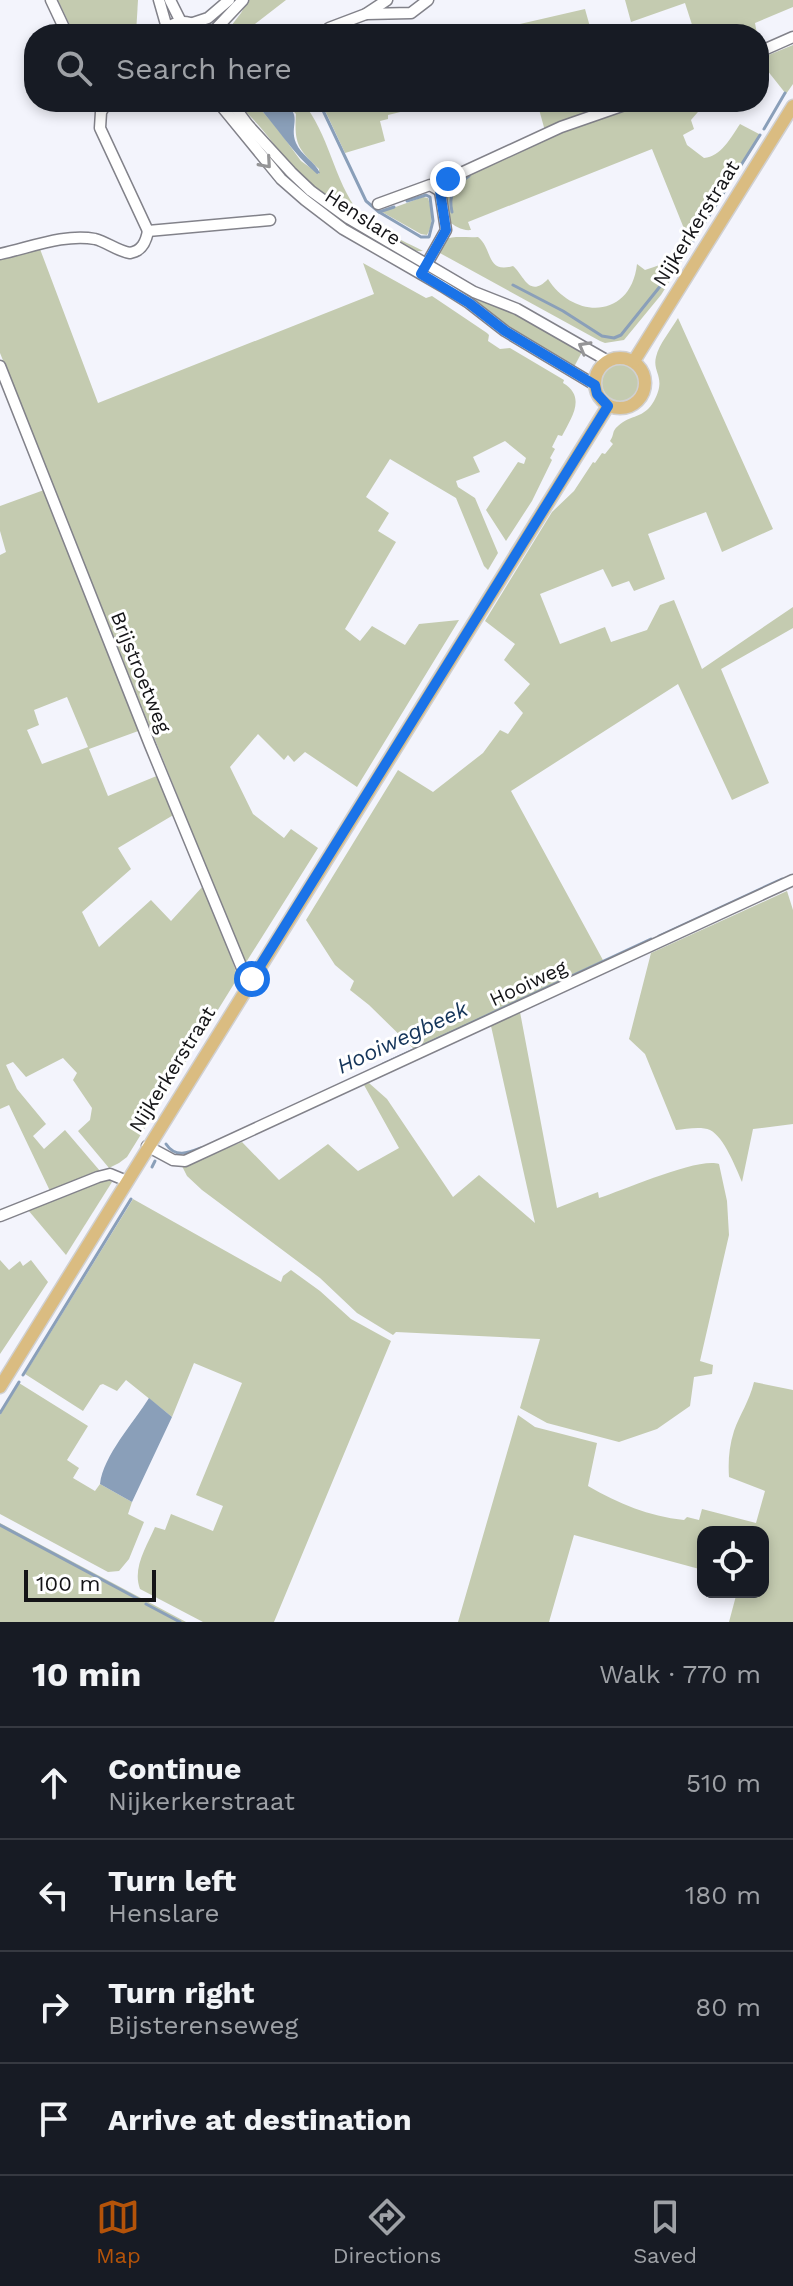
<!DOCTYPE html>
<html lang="en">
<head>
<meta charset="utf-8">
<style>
  :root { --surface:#171b24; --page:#242831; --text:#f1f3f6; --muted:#9ea1a6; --line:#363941; --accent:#b45309 }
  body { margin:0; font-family:"Work Sans",sans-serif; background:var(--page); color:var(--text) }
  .controls { position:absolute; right:24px; bottom:24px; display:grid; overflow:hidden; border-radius:16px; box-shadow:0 4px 12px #0003 }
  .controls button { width:72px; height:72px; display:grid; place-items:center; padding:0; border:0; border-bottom:2px solid var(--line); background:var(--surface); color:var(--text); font:40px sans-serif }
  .scale { position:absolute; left:24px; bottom:20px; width:132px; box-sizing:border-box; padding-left:8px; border:4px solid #141417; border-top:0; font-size:22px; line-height:28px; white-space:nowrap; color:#141417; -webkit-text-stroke:6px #fff; paint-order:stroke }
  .stop { position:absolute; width:24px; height:24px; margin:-18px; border:6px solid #1a73e8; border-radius:50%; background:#fff }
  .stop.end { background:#1a73e8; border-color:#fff; box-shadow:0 2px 8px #0008 }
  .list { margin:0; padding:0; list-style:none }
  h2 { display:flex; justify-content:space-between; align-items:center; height:104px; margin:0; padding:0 32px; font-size:34px }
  h2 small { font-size:26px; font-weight:400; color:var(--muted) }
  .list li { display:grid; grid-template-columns:52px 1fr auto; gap:24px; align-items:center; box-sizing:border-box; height:112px; padding:0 32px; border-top:2px solid var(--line) }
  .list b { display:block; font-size:30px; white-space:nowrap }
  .list p { margin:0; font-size:26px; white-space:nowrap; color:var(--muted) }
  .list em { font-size:26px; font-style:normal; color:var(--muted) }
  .icon { flex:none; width:44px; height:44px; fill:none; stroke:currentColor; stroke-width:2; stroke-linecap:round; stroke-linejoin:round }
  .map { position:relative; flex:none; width:793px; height:1622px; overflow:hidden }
  .search { position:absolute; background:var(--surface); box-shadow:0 4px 12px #0003; left:24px; right:24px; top:24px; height:88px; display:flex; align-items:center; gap:20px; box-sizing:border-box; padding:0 28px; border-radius:32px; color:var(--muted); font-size:30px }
  .sheet { height:552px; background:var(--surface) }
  nav { display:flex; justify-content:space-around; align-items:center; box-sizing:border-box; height:112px; border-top:2px solid var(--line); background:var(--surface); font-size:22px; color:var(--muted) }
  nav a { display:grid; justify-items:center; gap:4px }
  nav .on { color:var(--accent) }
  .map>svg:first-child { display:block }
  .green { fill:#c4cbb0; fill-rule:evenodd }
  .water { fill:#8a9fb9 }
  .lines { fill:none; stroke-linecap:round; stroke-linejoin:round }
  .stream { stroke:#8a9fb9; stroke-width:3 }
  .minor-casing { stroke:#82828a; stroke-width:13 }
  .major-casing { stroke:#d0d0d1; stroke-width:15 }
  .minor { stroke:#fff; stroke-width:10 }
  .major { stroke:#dabc81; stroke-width:12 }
  .oneway { stroke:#959597 }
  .route { stroke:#1a73e8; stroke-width:10 }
  .labels { text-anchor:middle; stroke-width:6; stroke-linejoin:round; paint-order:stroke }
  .street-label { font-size:20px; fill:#141417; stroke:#fff }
  .water-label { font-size:22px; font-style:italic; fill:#143459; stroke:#fff }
</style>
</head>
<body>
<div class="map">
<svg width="793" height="1622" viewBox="0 0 793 1622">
  <rect width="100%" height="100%" fill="#f3f4fc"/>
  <g class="green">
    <polygon points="58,0 138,0 136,34 74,34"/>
    <polygon points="248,0 286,0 242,34 225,34 241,13"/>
    <polygon points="625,0 793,0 793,7 755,23 757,34 695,34 685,3 631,22"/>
    <polygon points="585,9 592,34 450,34 487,25 489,31"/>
    <polygon points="793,45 793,84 786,94 763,65 759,67 759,59"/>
    <path d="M 235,102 L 254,102 L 277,128 L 301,161 L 319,174 L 319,169 C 298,149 294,144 296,114 L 285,102 L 302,102 C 329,132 334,182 359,212 C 373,228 404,241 423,251 C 397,255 307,184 287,164 C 281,158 278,150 273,143 C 262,128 249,114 235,102 Z"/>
    <polygon points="321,102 416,102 417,108 388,115 388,119 380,121 385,141 345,153"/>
    <polygon points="537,102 611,102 611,104 545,131"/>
    <path d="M 645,102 L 712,102 L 708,107 L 704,105 L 691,120 L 694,129 L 683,135 L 687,145 L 704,158 C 721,157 731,137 740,124 L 761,135 L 661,295 L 624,340 L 605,343 L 600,341 L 438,252 L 443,240 C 455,235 466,238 478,237 C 493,249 486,274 513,266 C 524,275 529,299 548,279 C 574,320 631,319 637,264 L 645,270 C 661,264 682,261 680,241 L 685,238 L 687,242 L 689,241 L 652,149 L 468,222 L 471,230 C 462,231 455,226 448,221 L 445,191 L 451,182 L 544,138 Z"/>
    <path d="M 423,197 L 428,198 C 432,210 434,224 427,235 L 421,234 L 382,212 Z"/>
    <path d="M 40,249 L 98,403 L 374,294 L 363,263 L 426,298 L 432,296 L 487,333 L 489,335 L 488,341 L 500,349 L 510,348 L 564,380 L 563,383 C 587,397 571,418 562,436 L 558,435 L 552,447 L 555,449 L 550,458 L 552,460 L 532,501 L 506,541 L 486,510 L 518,462 L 524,464 L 526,458 L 505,441 L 473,457 L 480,472 L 456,481 L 458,487 L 475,498 L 498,553 L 488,570 L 484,566 L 456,498 L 390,459 L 366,497 L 389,513 L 378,531 L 396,542 L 345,629 L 360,641 L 372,626 L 405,645 L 419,624 L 459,620 L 357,787 L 305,752 L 294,762 L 288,755 L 284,760 L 258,734 L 230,767 L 253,814 L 284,838 L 291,829 L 318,848 L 245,964 L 0,353 L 0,259 Z"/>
    <polygon points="448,280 504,306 583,350 574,367 531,343 445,285"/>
    <path d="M 678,318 L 773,529 L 722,552 L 706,512 L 648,534 L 665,579 L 634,591 L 629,581 L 612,587 L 603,569 L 540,594 L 560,644 L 605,627 L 611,642 L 647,630 L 660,605 L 674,600 L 702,669 L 793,607 L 793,628 L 721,669 L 769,783 L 732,800 L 678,684 L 511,791 L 604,962 L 415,1050 L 369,1005 L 350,990 L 354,981 L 335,965 L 306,920 L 398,770 L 433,792 L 483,753 L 500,730 L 508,734 L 523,713 L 514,703 L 530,684 L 504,660 L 515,644 L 485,621 L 552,512 L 574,491 L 593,462 L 595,463 L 602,453 L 605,454 L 613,444 L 610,441 C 615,434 611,432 618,426 C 631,414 644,419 654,401 C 667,377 652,373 656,357 C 659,344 671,330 678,318 Z"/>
    <circle cx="621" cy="383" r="19"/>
    <path d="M 44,490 L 141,730 L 89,749 L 108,796 L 159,775 L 175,814 L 118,848 L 131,869 L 82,912 L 99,947 L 151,900 L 171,921 L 204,885 L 237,974 L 237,979 L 127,1157 L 119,1163 L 109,1168 L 78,1131 L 90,1120 L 92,1108 L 73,1080 L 77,1073 L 63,1058 L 26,1077 L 13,1062 L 6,1065 L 17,1089 L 46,1124 L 33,1136 L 44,1149 L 65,1130 L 100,1171 L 50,1191 L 9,1105 L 0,1109 L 0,555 L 6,552 L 0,531 L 0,506 ZM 67,697 L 88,747 L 42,764 L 27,730 L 39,725 L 34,710 Z"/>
    <path d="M 787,891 L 793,910 L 793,1124 L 753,1129 L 742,1182 C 736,1168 724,1137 710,1130 C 701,1126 686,1129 676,1130 L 645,1054 L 629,1039 L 651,953 Z"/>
    <path d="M 520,1012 L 557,1208 L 598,1192 L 599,1198 C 624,1190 698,1157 719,1164 L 727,1201 L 729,1235 L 700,1361 L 713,1365 L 712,1374 L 694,1377 L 690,1406 L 657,1429 L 619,1442 L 547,1423 L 520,1408 L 540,1339 L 396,1332 L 393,1335 L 357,1313 L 320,1278 L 202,1190 L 187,1176 L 182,1166 L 242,1142 L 279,1180 L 328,1144 L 358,1171 L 399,1148 L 364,1085 L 369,1083 L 387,1099 L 453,1197 L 479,1175 L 535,1223 L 491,1026 Z"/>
    <polygon points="107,1179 112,1182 66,1255 28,1210"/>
    <path d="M 133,1199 L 281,1282 L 283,1276 L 291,1270 L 320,1291 L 351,1319 L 391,1341 L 274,1622 L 203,1622 L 140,1589 C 132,1568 147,1546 155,1527 L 165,1530 L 171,1514 L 213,1531 L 223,1506 L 196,1495 L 242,1383 L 194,1363 L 172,1417 L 126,1380 L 117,1391 L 103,1384 L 100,1385 L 83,1411 L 25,1374 Z"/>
    <polygon points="0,1260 9,1270 20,1261 23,1266 31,1260 48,1282 0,1354"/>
    <path d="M 754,1382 L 793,1390 L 793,1622 L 729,1622 L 737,1592 L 763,1592 L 763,1532 L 703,1532 L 703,1570 L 574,1535 L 549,1622 L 458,1622 L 518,1415 L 535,1427 L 597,1443 L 588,1486 C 619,1504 648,1516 684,1520 L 687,1517 L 699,1520 L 702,1509 L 756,1523 L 765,1491 L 729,1477 C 728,1461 729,1447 734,1431 C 740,1414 749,1402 754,1382 Z"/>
    <polygon points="19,1383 88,1426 67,1460 79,1468 73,1478 95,1491 100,1484 132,1502 128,1514 144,1522 129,1559 119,1571 108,1572 0,1514 0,1415"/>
    <polygon points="0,1523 186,1622 0,1622"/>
  </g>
  <g class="water">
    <path d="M 254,102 L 285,102 C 303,118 289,125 296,143 C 301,155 315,162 320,173 L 317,174 C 292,153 276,125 254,102 Z"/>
    <path d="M 149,1398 L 172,1417 L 132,1502 L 100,1484 C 103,1456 134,1422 149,1398 Z"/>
  </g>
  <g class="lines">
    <g class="stream">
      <polyline points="319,102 366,201 379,212 421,237 429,237 433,221 430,197 426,195 407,201"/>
      <polyline points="764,129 785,93"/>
      <polyline points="379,212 394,207"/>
      <path d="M 452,212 C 448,195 454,186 469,176"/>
      <polyline points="513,285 563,311 602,336 614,338 621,335 682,259 760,135"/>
      <polyline points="659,936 782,879"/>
      <polyline points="383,1064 651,939"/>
      <path d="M 166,1144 C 175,1158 188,1153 201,1148"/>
      <polyline points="152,1167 155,1161"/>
      <polyline points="23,1375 131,1199"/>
      <polyline points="0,1413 19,1382"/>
      <polyline points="0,1525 140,1600"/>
      <polyline points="146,1604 180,1622"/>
    </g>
    <defs>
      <g id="minor">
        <polyline points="51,0 67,34"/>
        <polyline points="159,0 167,28"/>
        <polyline points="170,0 181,22"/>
        <polyline points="366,14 411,13 428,0"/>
        <polyline points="193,23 208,18 229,0"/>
        <polyline points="329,28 366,14 387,0"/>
        <path d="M 162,34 C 174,18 193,18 205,34"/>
        <polyline points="211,34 243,0"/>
        <polyline points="759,52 793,37"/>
        <polyline points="218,102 281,179 305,200 343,229 442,286 469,303 505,331 595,385"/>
        <polyline points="231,102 248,125 291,172 311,191 348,218 474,292 517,309 608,361"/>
        <polyline points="106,104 101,112 100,128 148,231"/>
        <polyline points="378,204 430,185 440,191"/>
        <polyline points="148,231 270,220"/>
        <path d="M 0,254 C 29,248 65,233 95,239 C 107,242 117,251 130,253 C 142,251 146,242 148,231"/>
        <polyline points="425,267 446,230 440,191 448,179 561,127 633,102"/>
        <polyline points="0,366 150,745 244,973 260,984"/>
        <polyline points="147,1146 173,1160 185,1161 793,880"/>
        <polyline points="0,1216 98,1177 110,1174 127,1181"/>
      </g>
      <g id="major">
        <circle cx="620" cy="383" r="25"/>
        <polyline points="634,361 793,106"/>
        <polyline points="0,1387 608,406"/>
      </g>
    </defs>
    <use href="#minor" class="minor-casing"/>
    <use href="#major" class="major-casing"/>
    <use href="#minor" class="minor"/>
    <use href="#major" class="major"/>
  </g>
  <defs><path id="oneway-chevron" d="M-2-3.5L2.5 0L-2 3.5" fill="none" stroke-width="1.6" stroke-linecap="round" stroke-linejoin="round" transform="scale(2)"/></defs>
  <g class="oneway">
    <use href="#oneway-chevron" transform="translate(266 163) rotate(49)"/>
    <use href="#oneway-chevron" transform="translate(584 347) rotate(-151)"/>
  </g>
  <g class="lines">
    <polyline class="route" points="252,979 608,406 597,394 595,385 505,331 469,303 421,274 446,230 440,191 448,179"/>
  </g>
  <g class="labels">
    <g class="street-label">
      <text transform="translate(363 217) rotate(33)" y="7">Henslare</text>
      <text transform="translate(696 223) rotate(-58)" y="7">Nijkerkerstraat</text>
      <text transform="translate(141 672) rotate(68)" y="7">Brijstroetweg</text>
      <text transform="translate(528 983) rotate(-25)" y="7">Hooiweg</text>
      <text transform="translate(172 1069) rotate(-58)" y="7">Nijkerkerstraat</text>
    </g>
    <g class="water-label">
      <text transform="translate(402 1037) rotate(-25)" y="8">Hooiwegbeek</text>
    </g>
  </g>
</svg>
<div class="controls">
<button><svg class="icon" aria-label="locate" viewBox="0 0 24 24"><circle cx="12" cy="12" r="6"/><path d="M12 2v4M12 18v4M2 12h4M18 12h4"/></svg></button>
</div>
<div class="scale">100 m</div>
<div class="stop" style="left:252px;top:979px"></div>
<div class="stop end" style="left:448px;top:179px"></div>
<div class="search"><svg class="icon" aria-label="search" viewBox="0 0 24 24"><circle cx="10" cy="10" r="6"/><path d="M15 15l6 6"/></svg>Search here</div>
</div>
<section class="sheet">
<h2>10 min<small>Walk · 770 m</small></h2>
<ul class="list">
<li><svg class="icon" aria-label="ahead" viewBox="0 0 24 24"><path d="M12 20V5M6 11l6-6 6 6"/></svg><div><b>Continue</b><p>Nijkerkerstraat</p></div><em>510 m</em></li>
<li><svg class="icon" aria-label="left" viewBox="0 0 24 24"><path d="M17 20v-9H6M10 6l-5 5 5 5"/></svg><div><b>Turn left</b><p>Henslare</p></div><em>180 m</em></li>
<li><svg class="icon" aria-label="right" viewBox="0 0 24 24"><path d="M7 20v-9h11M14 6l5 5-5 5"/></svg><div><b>Turn right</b><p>Bijsterenseweg</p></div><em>80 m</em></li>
<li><svg class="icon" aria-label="arrive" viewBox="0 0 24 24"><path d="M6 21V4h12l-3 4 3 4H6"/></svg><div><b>Arrive at destination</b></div></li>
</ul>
</section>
<nav>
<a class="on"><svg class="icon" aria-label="map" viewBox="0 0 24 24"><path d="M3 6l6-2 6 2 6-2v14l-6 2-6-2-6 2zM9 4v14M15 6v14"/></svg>Map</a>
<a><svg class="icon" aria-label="directions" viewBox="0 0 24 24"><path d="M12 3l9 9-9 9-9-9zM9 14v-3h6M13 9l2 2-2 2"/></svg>Directions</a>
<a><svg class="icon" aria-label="saved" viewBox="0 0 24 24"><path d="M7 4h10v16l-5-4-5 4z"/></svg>Saved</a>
</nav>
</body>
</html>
